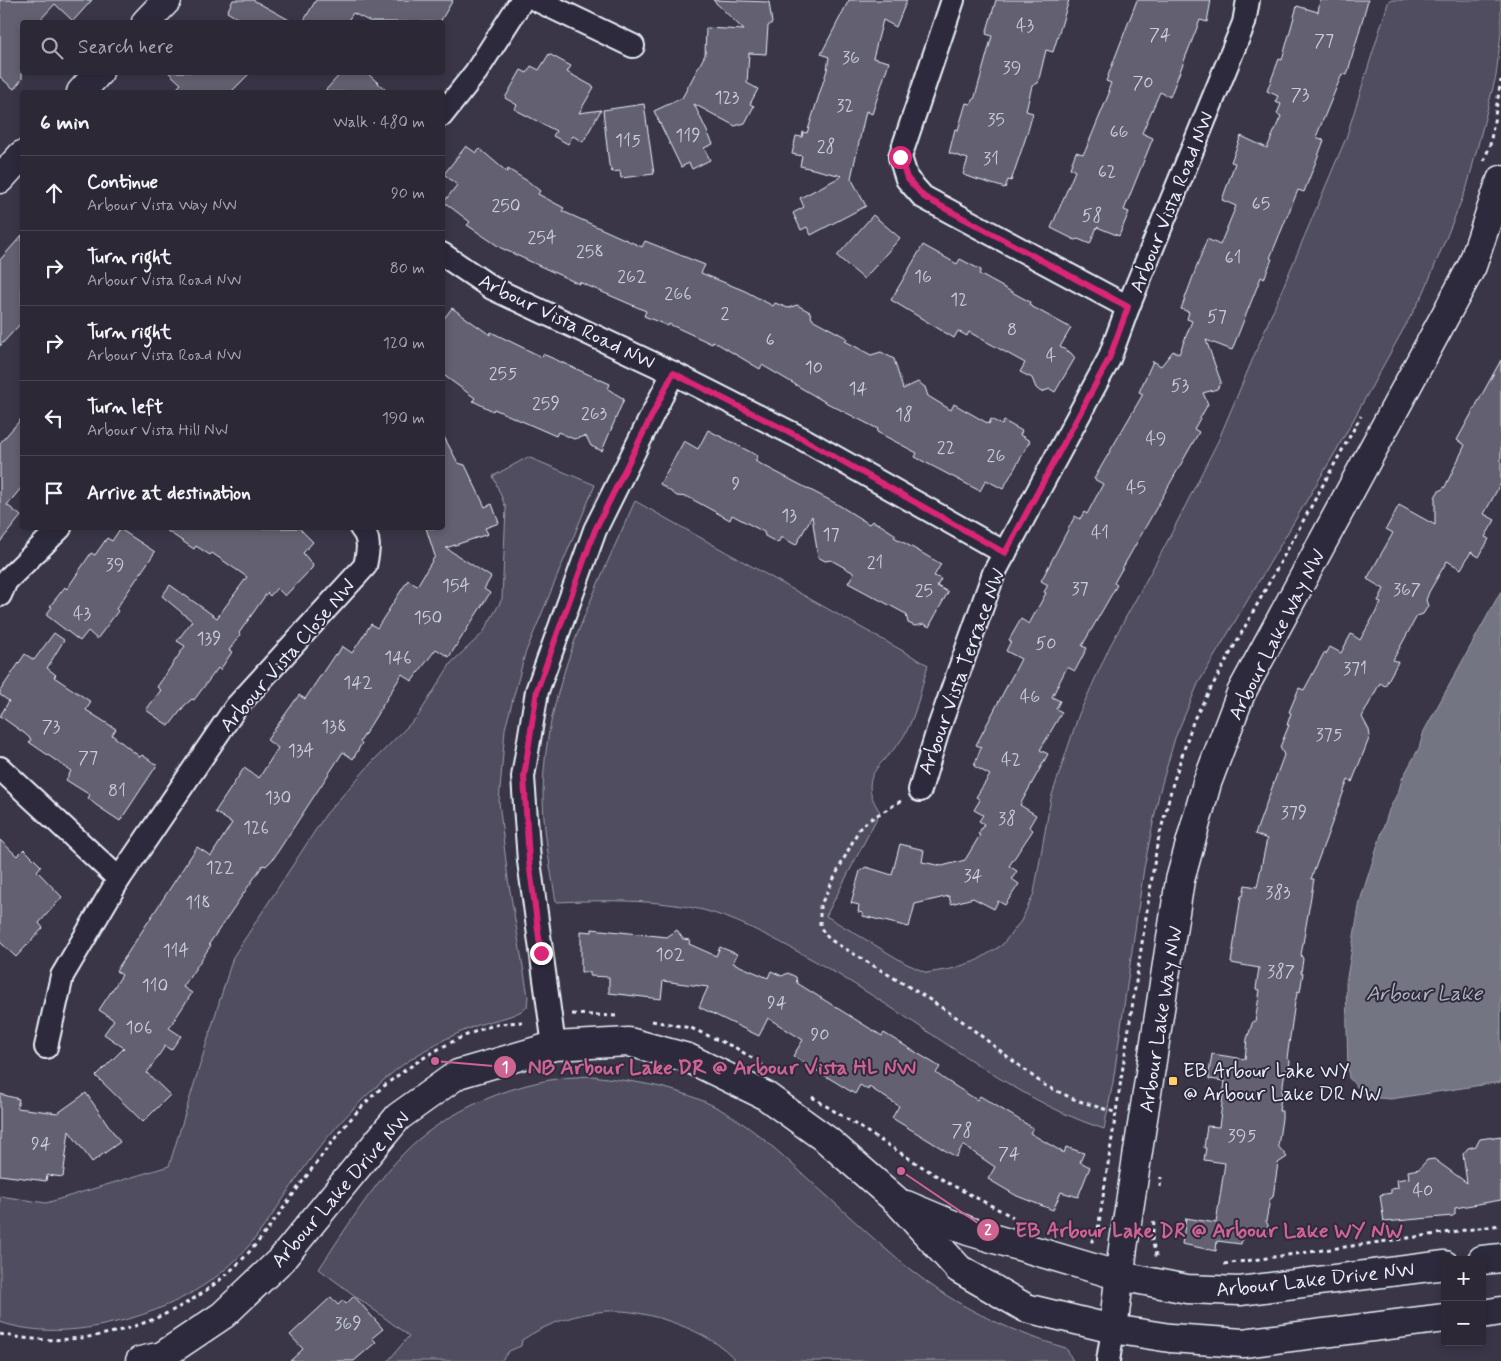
<!DOCTYPE html>
<html lang="en">
<head>
<meta charset="utf-8">
<style>
  :root { --surface:#2c2836; --page:#34303e; --text:#f1f3f6; --muted:#a6a6ad; --line:#484451 }
  body { margin:0; font-family:Mynerve,sans-serif; background:var(--page); color:var(--text) }
  .controls { position:absolute; right:15px; bottom:15px; display:grid; overflow:hidden; border-radius:5px; box-shadow:0 2px 8px #0003 }
  .controls button { width:45px; height:45px; display:grid; place-items:center; padding:0; border:0; border-bottom:1px solid var(--line); background:var(--surface); color:var(--text); font:25px sans-serif }
  .stop { position:absolute; width:15px; height:15px; margin:-11px; border:4px solid #db2777; border-radius:50%; background:#fff }
  .stop.end { background:#db2777; border-color:#fff; box-shadow:0 1px 5px #0008 }
  .list { margin:0; padding:0; list-style:none }
  h2 { display:flex; justify-content:space-between; align-items:center; height:65px; margin:0; padding:0 20px; font-size:21px }
  h2 small { font-size:16px; font-weight:400; color:var(--muted) }
  .list li { display:grid; grid-template-columns:32px 1fr auto; gap:15px; align-items:center; box-sizing:border-box; height:75px; padding:0 20px; border-top:1px solid var(--line) }
  .list b { display:block; font-size:19px; white-space:nowrap }
  .list p { margin:0; font-size:16px; white-space:nowrap; color:var(--muted) }
  .list em { font-size:16px; font-style:normal; color:var(--muted) }
  .icon { flex:none; width:28px; height:28px; fill:none; stroke:currentColor; stroke-width:2; stroke-linecap:round; stroke-linejoin:round }
  .map { position:relative; flex:none; width:1501px; height:1361px; overflow:hidden }
  .search { position:absolute; background:var(--surface); box-shadow:0 2px 8px #0003; left:20px; top:20px; width:425px; height:55px; display:flex; align-items:center; gap:12px; box-sizing:border-box; padding:0 18px; border-radius:5px; color:var(--muted); font-size:19px }
  .panel { position:absolute; background:var(--surface); box-shadow:0 2px 8px #0003; left:20px; top:90px; width:425px; height:440px; border-radius:5px }
  .map>svg:first-child { display:block }
  .green { fill:#504e5f; stroke:#9ca0ac }
  .water { fill:#737482; stroke:#a2a6b1 }
  .building { fill:#636171; stroke:#e8f1f8 }
  .lines { fill:none; stroke-linecap:round; stroke-linejoin:round }
  .street-casing { stroke:#e8f1f8; stroke-width:26 }
  .secondary-casing { stroke:#e8f1f8; stroke-width:31 }
  .path { stroke:#e8f1f8; stroke-width:3; stroke-dasharray:4 4; stroke-linecap:butt }
  .street { stroke:#2f2a3d; stroke-width:22 }
  .secondary { stroke:#2f2a3d; stroke-width:28 }
  .route { stroke:#db2777; stroke-width:6 }
  .poi-dot { fill:#ffd166; stroke:#2f2a3d; stroke-width:2 }
  .labels { text-anchor:middle; stroke-width:4; stroke-linejoin:round; paint-order:stroke }
  .number-label { font-size:18px; fill:#c7cdd6 }
  .street-label { font-size:20px; fill:#e8f1f8; stroke:#2f2a3d }
  .poi-label { font-size:20px; fill:#e8f1f8; stroke:#2f2a3d; text-anchor:start }
  .water-label { font-size:21px; font-style:italic; fill:#aeb2bd; stroke:#2f2a3d }
  .leader { fill:none; stroke:#cf6492; stroke-width:2 }
  .callout-dot { fill:#cf6492; stroke:#2f2a3d; stroke-width:2 }
  .mark-label { font-size:15px; text-anchor:middle; font-weight:bold; fill:#fff }
  .callout-label { font-size:21px; text-anchor:middle; font-weight:bold; fill:#cf6492; stroke:#2f2a3d; stroke-width:4; stroke-linejoin:round; paint-order:stroke }
</style>
</head>
<body>
<div class="map">
<svg width="1501" height="1361" viewBox="0 0 1501 1361">
  <rect width="100%" height="100%" fill="#3a3648"/>
  <filter id="ink" filterUnits="userSpaceOnUse"><feTurbulence type="fractalNoise" baseFrequency=".02" numOctaves="2"/><feDisplacementMap in="SourceGraphic" scale="10" xChannelSelector="R" yChannelSelector="G"/><feConvolveMatrix kernelMatrix="1 2 1 2 8 2 1 2 1" color-interpolation-filters="sRGB"/></filter>
  <g filter="url(#ink)">
    <g class="green">
      <path d="M 1389,0 L 1501,0 L 1501,33 L 1496,76 L 1467,187 L 1424,292 L 1336,451 L 1198,684 L 1175,738 L 1159,794 L 1144,868 L 1113,1082 L 1104,1129 C 1052,1112 1009,1085 963,1055 C 908,1019 852,980 793,949 C 765,934 734,918 703,910 C 654,899 605,900 556,902 C 550,866 543,829 543,793 C 544,690 594,593 635,501 L 928,665 C 921,688 917,713 905,734 C 888,764 853,772 880,812 L 826,916 L 905,963 L 927,973 L 951,969 L 976,961 L 1002,945 L 1021,921 L 1034,893 L 1051,798 L 1079,714 L 1110,646 L 1165,546 L 1218,441 L 1346,138 Z"/>
      <path d="M 528,457 L 595,485 L 525,654 L 505,729 L 499,802 L 508,879 L 528,996 L 527,1007 C 514,1018 495,1019 478,1025 C 449,1036 420,1051 396,1070 C 367,1093 341,1120 319,1148 C 288,1187 264,1236 227,1268 C 194,1296 153,1314 112,1323 C 76,1332 35,1334 0,1322 L 0,1196 L 46,1203 L 169,1166 L 233,957 L 326,814 L 374,760 L 418,716 L 451,663 L 483,633 L 502,599 L 506,508 L 493,476 Z"/>
      <path d="M 592,1076 C 630,1081 667,1085 703,1101 C 746,1119 783,1156 817,1187 C 851,1217 884,1250 920,1277 C 963,1310 1015,1333 1066,1348 L 1073,1361 L 736,1361 C 714,1332 644,1308 608,1311 C 578,1313 547,1323 522,1340 L 521,1346 L 509,1351 L 501,1361 L 388,1361 L 409,1336 L 319,1269 C 345,1230 370,1189 402,1155 C 437,1117 500,1088 550,1080 C 564,1077 578,1077 592,1076 Z"/>
    </g>
    <polygon class="water" points="1501,591 1501,1082 1391,1099 1366,1097 1349,1078 1348,1071 1346,983 1360,901 1389,810 1399,790 1402,779 1419,748 1424,731"/>
    <g class="building">
      <polygon points="0,0 92,0 73,21 55,4 38,22 22,22 22,79 14,89 0,77"/>
      <polygon points="233,0 253,0 293,22 244,22 227,12"/>
      <polygon points="316,0 453,0 440,22 371,22 353,13 347,22 303,22"/>
      <polygon points="713,0 769,2 772,23 768,26 766,54 749,53 747,83 758,89 750,104 754,106 745,123 735,126 694,104 713,144 704,148 710,160 692,169 689,163 681,167 654,111 682,98 705,55 706,28 744,30"/>
      <polygon points="849,0 907,0 896,27 883,20 873,58 889,62 872,114 866,111 851,178 866,206 811,235 807,227 801,230 793,213 804,207 800,198 842,176 800,166 802,156 792,154 796,136 802,137 803,132 807,133 827,70 829,57 821,54"/>
      <polygon points="996,0 1069,0 1053,52 1046,50 1038,83 1032,86 1026,111 1033,113 1027,134 1011,181 1008,180 1005,188 966,176 963,174 968,159 949,153 955,129 958,130 966,103 971,104 975,97 992,36 986,34"/>
      <polygon points="1137,0 1211,0 1207,22 1200,20 1170,97 1160,92 1142,133 1153,138 1124,210 1129,212 1119,236 1097,227 1090,244 1078,239 1075,240 1051,228 1075,171 1070,168 1076,152 1083,154 1086,149 1110,91 1108,91 1111,83 1106,81"/>
      <polygon points="1320,0 1368,0 1347,75 1342,74 1316,137 1324,140 1318,156 1304,192 1298,190 1270,258 1272,259 1264,279 1261,277 1232,350 1206,340 1221,382 1217,389 1203,393 1208,404 1194,429 1199,432 1114,583 1117,585 1082,646 1087,648 1075,671 1067,667 1052,697 1060,701 1056,709 1062,712 1040,750 1048,754 1020,805 1036,815 1029,827 1033,830 1009,866 1017,871 1012,879 1019,884 1005,905 998,901 994,909 973,898 951,904 949,896 915,904 909,927 863,916 863,913 858,912 859,905 851,903 860,871 866,867 892,875 900,844 924,850 922,862 942,866 965,860 980,835 978,834 984,824 979,821 983,815 974,810 980,800 976,797 990,775 974,766 981,747 976,745 1021,659 1006,651 1011,641 1009,640 1021,619 1029,624 1046,593 1044,592 1048,585 1041,581 1075,516 1080,519 1084,512 1087,514 1103,484 1094,479 1143,394 1139,392 1153,361 1161,366 1173,351 1179,354 1192,321 1187,319 1189,312 1181,309 1201,255 1207,239 1220,245 1236,206 1222,200 1235,163 1231,162 1241,136 1267,148 1281,116 1277,114 1281,104 1275,102 1278,96 1267,91 1279,59 1282,60 1297,6 1318,12"/>
      <polygon points="549,54 571,66 567,72 594,87 579,113 601,110 583,142 573,136 568,144 553,136 556,131 514,109 517,105 505,98 521,70 527,73 531,66 539,70"/>
      <polygon points="168,72 251,72 231,92 173,92 181,84"/>
      <polygon points="342,72 366,72 388,92 324,92"/>
      <polygon points="644,104 654,174 621,178 620,171 612,172 609,165 603,110"/>
      <polygon points="466,146 476,153 480,149 507,172 508,169 529,182 540,191 538,194 564,208 562,211 642,247 645,241 705,265 701,273 745,291 773,306 775,303 788,308 797,305 810,312 812,319 847,338 845,341 871,355 881,352 894,359 903,389 918,382 925,387 928,396 951,410 954,404 989,424 991,419 1002,425 1004,421 1022,431 1020,435 1030,441 1003,489 986,480 980,491 915,457 917,453 877,432 878,429 825,402 762,365 760,369 713,341 712,344 669,324 668,326 644,316 646,311 579,282 579,284 501,248 467,225 470,222 444,202 457,185 444,174"/>
      <polygon points="873,215 900,238 864,279 837,256"/>
      <polygon points="22,235 22,322 0,346 0,260"/>
      <polygon points="923,245 957,264 960,259 981,270 979,274 1030,302 1029,305 1071,328 1060,347 1071,353 1075,358 1055,392 1050,389 1041,392 1036,388 1032,378 1020,372 1025,363 969,332 967,336 958,331 954,338 891,300"/>
      <polygon points="452,308 490,335 491,332 542,357 543,354 610,384 608,389 624,399 602,451 591,446 586,436 574,439 558,432 556,436 494,409 493,411 473,401 475,398 442,374 442,321"/>
      <polygon points="1501,360 1501,483 1484,514 1495,520 1485,537 1489,539 1479,557 1471,552 1461,569 1447,561 1429,592 1426,600 1428,606 1423,614 1417,616 1393,660 1398,662 1385,686 1380,683 1362,717 1369,730 1370,736 1352,782 1348,780 1311,879 1314,879 1301,955 1303,959 1301,973 1303,973 1300,992 1298,991 1295,1002 1287,1058 1290,1061 1289,1069 1285,1071 1279,1111 1282,1111 1282,1118 1278,1146 1287,1157 1278,1163 1273,1197 1270,1199 1266,1221 1268,1225 1268,1237 1243,1233 1241,1244 1217,1241 1216,1251 1182,1244 1186,1218 1216,1223 1225,1163 1204,1160 1206,1148 1204,1148 1207,1126 1219,1127 1225,1081 1209,1079 1209,1073 1212,1054 1245,1059 1247,1039 1253,1021 1255,1022 1260,990 1256,989 1259,968 1231,963 1241,896 1243,896 1245,885 1257,887 1267,839 1255,834 1284,755 1280,747 1289,725 1287,725 1291,713 1289,712 1299,688 1304,690 1324,653 1326,654 1330,647 1341,653 1351,634 1360,640 1381,603 1378,601 1384,589 1367,579 1393,533 1386,529 1399,505 1435,525 1435,497 1438,492 1445,487 1465,445 1457,440"/>
      <polygon points="22,418 22,487 7,505 21,516 0,542 0,443"/>
      <polygon points="708,430 758,456 755,461 837,504 869,524 872,521 879,524 896,535 894,537 941,564 934,576 941,579 937,586 948,592 929,627 924,624 915,626 908,623 906,614 848,583 854,573 831,560 825,561 818,557 812,516 796,545 781,537 778,543 765,536 764,532 732,515 730,520 688,497 677,496 660,484 684,441 698,449"/>
      <polygon points="442,433 458,463 465,465 485,507 492,504 499,523 485,528 488,534 446,548 491,577 484,589 490,593 449,657 436,649 412,681 402,674 360,742 362,743 353,759 343,752 273,859 266,866 263,865 209,944 211,945 183,987 192,993 169,1028 181,1036 171,1050 165,1046 147,1073 170,1095 143,1122 96,1076 124,1048 104,1034 114,1020 99,1010 122,975 116,971 197,847 211,856 232,823 215,812 244,768 259,778 278,748 267,740 299,695 305,699 335,654 337,655 342,646 352,653 371,624 377,628 408,580 417,586 435,556 426,528 442,528"/>
      <polygon points="163,528 299,528 313,542 303,553 313,565 312,568 285,596 277,588 270,596 267,593 239,633 240,635 229,650 232,652 220,670 218,668 194,700 192,699 185,705 169,726 146,710 161,690 157,687 185,646 177,641 192,621 162,596 170,585 217,618 247,577 212,553 210,555 196,546 194,549"/>
      <polygon points="120,529 155,552 116,609 118,611 97,639 88,631 80,641 46,615 52,607 50,606 65,587 67,589 91,553 95,555 107,538 112,541"/>
      <polygon points="54,633 64,640 47,668 56,675 54,677 91,702 86,710 116,729 112,735 140,757 142,755 157,765 120,821 96,805 88,798 90,795 66,780 71,771 29,742 31,739 24,733 0,716 9,701 0,695 0,691 25,654 34,660"/>
      <polygon points="0,840 17,856 24,849 41,866 37,871 62,897 39,923 43,928 16,957 0,942"/>
      <polygon points="592,929 667,937 677,930 683,939 690,940 689,944 716,956 720,947 737,954 733,963 768,978 771,971 782,976 788,973 796,977 797,983 882,1036 884,1033 940,1067 936,1073 944,1079 977,1100 980,1096 1033,1128 1030,1133 1064,1153 1066,1147 1084,1153 1080,1162 1090,1167 1078,1197 1061,1192 1053,1210 1017,1196 988,1179 995,1167 963,1145 956,1157 892,1118 899,1106 869,1087 868,1090 860,1085 855,1094 793,1056 803,1040 768,1018 759,1036 699,1007 708,987 663,981 661,999 609,993 609,977 590,976 590,972 581,972 581,931 592,932"/>
      <polygon points="86,1093 120,1142 92,1162 69,1131 63,1177 47,1175 46,1181 0,1175 0,1094 19,1099 17,1108 58,1113"/>
      <polygon points="1501,1136 1501,1200 1455,1208 1455,1214 1453,1216 1384,1222 1380,1195 1391,1193 1391,1189 1398,1188 1397,1180 1409,1178 1408,1171 1419,1169 1427,1160 1434,1159 1467,1183 1463,1154 1468,1148 1476,1146 1480,1139"/>
      <polygon points="354,1296 383,1329 372,1338 376,1342 354,1361 290,1361 303,1349 290,1335 331,1297 338,1305 343,1300 346,1304"/>
    </g>
    <g class="lines">
      <defs>
        <g id="street">
          <polyline points="537,0 633,46"/>
          <polyline points="953,0 900,157 907,179 923,197 1128,307"/>
          <polyline points="442,115 476,72 522,0"/>
          <polyline points="442,254 492,288 673,373 803,439 1005,553"/>
          <polyline points="0,595 6,581 60,528"/>
          <polyline points="0,768 119,879"/>
          <polyline points="920,790 938,730 994,573 1109,359 1128,307 1244,23 1248,0"/>
          <polyline points="554,1046 529,861 523,777 537,691 595,530 673,373"/>
          <path d="M 46,1047 L 62,976 L 119,879 L 236,707 L 365,566 C 368,552 371,539 361,528"/>
          <polyline points="1108,1361 1113,1329"/>
        </g>
        <g id="secondary">
          <polyline points="146,22 167,0"/>
          <polyline points="81,92 99,72"/>
          <polyline points="0,179 22,155"/>
          <polyline points="906,1205 968,1231 1120,1276 1187,1289 1240,1291 1445,1265"/>
          <polyline points="1482,1260 1501,1258"/>
          <polyline points="1482,1314 1501,1311"/>
          <polyline points="1113,1329 1123,1248 1180,880 1207,783 1241,693 1472,266 1501,180"/>
          <polyline points="140,1361 162,1356 223,1315 282,1259 398,1117 458,1074 554,1046 629,1042 688,1058 766,1096 827,1140 898,1202 959,1269 1026,1308 1113,1329 1170,1338 1243,1343 1445,1318"/>
        </g>
      </defs>
      <use href="#street" class="street-casing"/>
      <use href="#secondary" class="secondary-casing"/>
      <g class="path">
        <polyline points="1484,161 1490,145 1501,80"/>
        <polyline points="901,801 869,820 859,829 820,906 820,927 829,939 924,996 962,1021 1044,1085 1076,1100 1117,1113"/>
        <polyline points="572,1014 616,1016"/>
        <polyline points="652,1021 691,1028 736,1048 763,1065"/>
        <polyline points="812,1097 948,1183 1013,1217"/>
        <polyline points="1160,1187 1161,1177"/>
        <polyline points="1154,1221 1152,1240 1157,1259"/>
        <polyline points="1091,1242 1097,1236 1157,845 1173,783 1194,719 1361,416"/>
        <polyline points="1224,1264 1501,1225"/>
        <path d="M 0,1334 C 79,1352 169,1326 229,1272 C 258,1247 280,1212 303,1181 C 325,1151 355,1109 384,1086 C 414,1062 451,1039 488,1027 C 499,1023 511,1023 522,1022"/>
      </g>
      <use href="#street" class="street"/>
      <use href="#secondary" class="secondary"/>
    </g>
  </g>
  <g class="lines" filter="url(#ink)">
    <polyline class="route" points="541,953 529,861 524,777 537,690 595,530 673,373 803,439 1005,553 1109,359 1128,307 924,197 907,178 900,157"/>
  </g>
  <rect class="poi-dot" x="1168" y="1076" width="10" height="10" rx="2.5"/>
  <g class="labels">
    <g class="number-label">
      <text x="1025" y="31">43</text>
      <text x="1160" y="40">74</text>
      <text x="1324" y="46">77</text>
      <text x="851" y="63">36</text>
      <text x="1012" y="73">39</text>
      <text x="1143" y="88">70</text>
      <text x="1300" y="100">73</text>
      <text x="727" y="103">123</text>
      <text x="845" y="111">32</text>
      <text x="996" y="125">35</text>
      <text x="1119" y="137">66</text>
      <text x="688" y="141">119</text>
      <text x="628" y="146">115</text>
      <text x="826" y="152">28</text>
      <text x="991" y="164">31</text>
      <text x="1107" y="177">62</text>
      <text x="1261" y="209">65</text>
      <text x="506" y="211">250</text>
      <text x="1092" y="221">58</text>
      <text x="542" y="243">254</text>
      <text x="590" y="257">258</text>
      <text x="1233" y="263">61</text>
      <text x="632" y="282">262</text>
      <text x="923" y="282">16</text>
      <text x="678" y="299">266</text>
      <text x="959" y="305">12</text>
      <text x="725" y="319">2</text>
      <text x="1217" y="322">57</text>
      <text x="1012" y="335">8</text>
      <text x="770" y="345">6</text>
      <text x="1051" y="361">4</text>
      <text x="814" y="373">10</text>
      <text x="503" y="379">255</text>
      <text x="1180" y="391">53</text>
      <text x="858" y="394">14</text>
      <text x="546" y="409">259</text>
      <text x="594" y="419">263</text>
      <text x="904" y="420">18</text>
      <text x="1156" y="444">49</text>
      <text x="946" y="453">22</text>
      <text x="996" y="461">26</text>
      <text x="736" y="489">9</text>
      <text x="1136" y="493">45</text>
      <text x="789" y="521">13</text>
      <text x="1100" y="538">41</text>
      <text x="831" y="540">17</text>
      <text x="875" y="568">21</text>
      <text x="115" y="570">39</text>
      <text x="456" y="591">154</text>
      <text x="1080" y="594">37</text>
      <text x="1407" y="595">367</text>
      <text x="924" y="596">25</text>
      <text x="82" y="619">43</text>
      <text x="428" y="623">150</text>
      <text x="209" y="644">139</text>
      <text x="1046" y="649">50</text>
      <text x="398" y="663">146</text>
      <text x="1355" y="674">371</text>
      <text x="358" y="688">142</text>
      <text x="1030" y="702">46</text>
      <text x="51" y="732">73</text>
      <text x="334" y="732">138</text>
      <text x="1329" y="740">375</text>
      <text x="301" y="756">134</text>
      <text x="88" y="763">77</text>
      <text x="1011" y="765">42</text>
      <text x="117" y="796">81</text>
      <text x="278" y="803">130</text>
      <text x="1294" y="818">379</text>
      <text x="1007" y="824">38</text>
      <text x="256" y="833">126</text>
      <text x="220" y="873">122</text>
      <text x="973" y="881">34</text>
      <text x="1278" y="898">383</text>
      <text x="198" y="908">118</text>
      <text x="176" y="956">114</text>
      <text x="670" y="960">102</text>
      <text x="1281" y="977">387</text>
      <text x="155" y="991">110</text>
      <text x="777" y="1008">94</text>
      <text x="139" y="1033">106</text>
      <text x="820" y="1040">90</text>
      <text x="962" y="1136">78</text>
      <text x="1242" y="1141">395</text>
      <text x="41" y="1149">94</text>
      <text x="1009" y="1159">74</text>
      <text x="1423" y="1196">40</text>
      <text x="348" y="1329">369</text>
    </g>
    <g class="street-label">
      <text transform="translate(1171 202) rotate(-68)" y="7">Arbour Vista Road NW</text>
      <text transform="translate(567 321) rotate(26)" y="7">Arbour Vista Road NW</text>
      <text transform="translate(1276 634) rotate(-63)" y="7">Arbour Lake Way NW</text>
      <text transform="translate(287 655) rotate(-49)" y="7">Arbour Vista Close NW</text>
      <text transform="translate(961 671) rotate(-70)" y="7">Arbour Vista Terrace NW</text>
      <text transform="translate(1160 1019) rotate(-81)" y="7">Arbour Lake Way NW</text>
      <text transform="translate(340 1189) rotate(-49)" y="7">Arbour Lake Drive NW</text>
      <text transform="translate(1315 1279) rotate(-6)" y="7">Arbour Lake Drive NW</text>
    </g>
    <g class="poi-label">
      <text x="1183" y="1077">EB Arbour Lake WY<tspan x="1183" dy="23">@ Arbour Lake DR NW</tspan></text>
    </g>
    <g class="water-label">
      <text x="1424" y="1000">Arbour Lake</text>
    </g>
  </g>
  <path class="leader" d="M435 1061L505 1067M901 1171L988 1230"/>
  <g class="callout-dot">
    <circle cx="435" cy="1061" r="5"/>
    <circle cx="901" cy="1171" r="5"/>
    <circle cx="505" cy="1067" r="12"/>
    <circle cx="988" cy="1230" r="12"/>
  </g>
  <g class="mark-label">
    <text x="505" y="1072">1</text>
    <text x="988" y="1235">2</text>
  </g>
  <g class="callout-label">
    <text x="722" y="1074">NB Arbour Lake DR @ Arbour Vista HL NW</text>
    <text x="1209" y="1237">EB Arbour Lake DR @ Arbour Lake WY NW</text>
  </g>
</svg>
<div class="controls">
<button>+</button>
<button>−</button>
</div>
<div class="stop" style="left:900px;top:157px"></div>
<div class="stop end" style="left:541px;top:953px"></div>
<div class="search"><svg class="icon" aria-label="search" viewBox="0 0 24 24"><circle cx="10" cy="10" r="6"/><path d="M15 15l6 6"/></svg>Search here</div>
<section class="panel">
<h2>6 min<small>Walk · 480 m</small></h2>
<ul class="list">
<li><svg class="icon" aria-label="ahead" viewBox="0 0 24 24"><path d="M12 20V5M6 11l6-6 6 6"/></svg><div><b>Continue</b><p>Arbour Vista Way NW</p></div><em>90 m</em></li>
<li><svg class="icon" aria-label="right" viewBox="0 0 24 24"><path d="M7 20v-9h11M14 6l5 5-5 5"/></svg><div><b>Turn right</b><p>Arbour Vista Road NW</p></div><em>80 m</em></li>
<li><svg class="icon" aria-label="right" viewBox="0 0 24 24"><path d="M7 20v-9h11M14 6l5 5-5 5"/></svg><div><b>Turn right</b><p>Arbour Vista Road NW</p></div><em>120 m</em></li>
<li><svg class="icon" aria-label="left" viewBox="0 0 24 24"><path d="M17 20v-9H6M10 6l-5 5 5 5"/></svg><div><b>Turn left</b><p>Arbour Vista Hill NW</p></div><em>190 m</em></li>
<li><svg class="icon" aria-label="arrive" viewBox="0 0 24 24"><path d="M6 21V4h12l-3 4 3 4H6"/></svg><div><b>Arrive at destination</b></div></li>
</ul>
</section>
</div>
</body>
</html>
